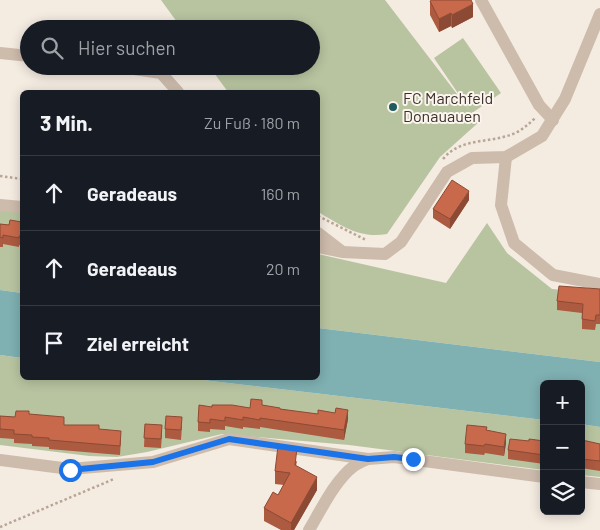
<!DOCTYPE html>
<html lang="de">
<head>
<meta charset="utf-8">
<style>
  :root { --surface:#171b24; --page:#242831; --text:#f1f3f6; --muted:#9ea1a6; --line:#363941 }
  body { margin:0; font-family:Barlow,sans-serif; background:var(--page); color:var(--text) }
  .controls { position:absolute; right:15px; bottom:15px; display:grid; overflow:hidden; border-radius:8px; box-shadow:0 2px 12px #0003 }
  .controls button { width:45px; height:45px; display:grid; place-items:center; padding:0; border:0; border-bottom:1px solid var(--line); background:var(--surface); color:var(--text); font:25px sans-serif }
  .stop { position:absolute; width:15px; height:15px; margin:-11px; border:4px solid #1a73e8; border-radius:50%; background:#fff }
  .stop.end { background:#1a73e8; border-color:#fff; box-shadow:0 1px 5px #0008 }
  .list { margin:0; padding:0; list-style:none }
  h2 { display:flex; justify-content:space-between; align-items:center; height:65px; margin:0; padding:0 20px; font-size:21px }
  h2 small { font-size:16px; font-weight:400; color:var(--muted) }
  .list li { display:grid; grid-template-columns:32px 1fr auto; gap:15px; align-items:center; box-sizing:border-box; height:75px; padding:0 20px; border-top:1px solid var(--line) }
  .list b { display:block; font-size:19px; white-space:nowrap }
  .list em { font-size:16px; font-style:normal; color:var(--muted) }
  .icon { flex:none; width:28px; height:28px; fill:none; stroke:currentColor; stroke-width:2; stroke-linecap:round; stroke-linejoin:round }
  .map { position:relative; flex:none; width:600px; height:530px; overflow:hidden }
  .search { position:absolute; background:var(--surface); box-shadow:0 2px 12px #0003; left:20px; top:20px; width:300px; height:55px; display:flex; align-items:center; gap:12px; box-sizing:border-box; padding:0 18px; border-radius:28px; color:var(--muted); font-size:19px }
  .panel { position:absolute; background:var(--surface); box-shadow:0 2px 12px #0003; left:20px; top:90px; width:300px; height:290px; border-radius:8px }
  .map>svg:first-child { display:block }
  .green { fill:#b8c4a0 }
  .water { fill:#7fb0b2 }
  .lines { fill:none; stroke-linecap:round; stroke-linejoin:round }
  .path { stroke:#b9a596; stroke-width:2.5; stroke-dasharray:2.5 2.5; stroke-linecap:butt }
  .minor { stroke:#cdbbac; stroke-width:12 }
  .wall { fill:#ac5a40 }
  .shaded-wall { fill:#8c4a34 }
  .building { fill:#c8694b; stroke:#8c4a34 }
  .route { stroke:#1a73e8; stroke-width:6 }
  .poi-dot { fill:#1f5a5e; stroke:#fbf5ee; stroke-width:2 }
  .labels { text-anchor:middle; stroke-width:4; stroke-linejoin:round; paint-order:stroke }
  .poi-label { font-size:16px; fill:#3b302b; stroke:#fbf5ee; text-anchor:start }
</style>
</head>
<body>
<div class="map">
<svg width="600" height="530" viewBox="0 0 600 530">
  <rect width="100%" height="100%" fill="#f4ebe1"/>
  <g class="green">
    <path d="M 161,0 L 385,0 L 470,111 L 434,58 L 463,38 L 501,93 L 472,113 L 479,122 L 440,157 L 387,234 C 359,239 341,225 318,212 L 318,92 L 228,92 L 209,66 L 311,66 L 311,29 L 182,29 Z"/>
    <polygon points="0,209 22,212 22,293 0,290"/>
    <polygon points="487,223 507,253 552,289 600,293 600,362 318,328 318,254 446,283"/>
    <polygon points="0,355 22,358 22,378 186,378 544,420 544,470 349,445 222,434 147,452 117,457 89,456 0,445"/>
    <polygon points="581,424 600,427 600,477 581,475"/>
  </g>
  <g class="water">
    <polygon points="0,290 22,293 22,358 0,355"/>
    <polygon points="318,328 600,362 600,427 581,424 581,384 544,384 544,420 186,378 318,378"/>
  </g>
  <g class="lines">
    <g class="path">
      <path d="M 443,159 C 460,138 488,143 510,135 C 520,132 528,125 536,117"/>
      <polyline points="0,176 22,179"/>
      <polyline points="318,216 366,240"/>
      <polyline points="0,527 114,479"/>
    </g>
    <g class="minor">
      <polyline points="481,0 539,105 553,120"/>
      <polyline points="0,53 29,56"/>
      <polyline points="114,66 161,73 178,92"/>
      <polyline points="506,157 501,205 514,243 553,275 600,284"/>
      <polyline points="0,205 22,207"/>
      <polyline points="318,233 340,250"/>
      <polyline points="318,247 342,252 385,254 401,242 447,172 472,158 506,157 542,136 565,99 600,14"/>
      <polyline points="0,460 70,469 153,462 229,439 368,459 394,457 544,477"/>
      <polyline points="581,482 600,484"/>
      <path d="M 309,530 C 321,510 335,480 354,466 C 358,463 363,461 368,459"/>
    </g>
  </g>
  <g class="wall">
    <polygon points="430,1 473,17 452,28 451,26 439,32 430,15"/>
    <polygon points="469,200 450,229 433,218 433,209"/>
    <polygon points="22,222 22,246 19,245 19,247 3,244 3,247 0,247 0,224 9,225"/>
    <polygon points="600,289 600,324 596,324 595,330 582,329 582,313 557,310 557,301"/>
    <polygon points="262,405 280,409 348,419 344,440 260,427 260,429 243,427 243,429 225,426 225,430 210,429 210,432 198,431 198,422 212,407 250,408"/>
    <polygon points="29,414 64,425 99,429 121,440 120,455 49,449 49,447 32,446 32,444 14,443 14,439 0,438 0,416 15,417"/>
    <polygon points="145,424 162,434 161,448 144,447"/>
    <polygon points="182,426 181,440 165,438 165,429"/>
    <polygon points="487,431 506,443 504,456 485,453 484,455 465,453 465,444"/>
    <polygon points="529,441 544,441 544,464 508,459 508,450"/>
    <polygon points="581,441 600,444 600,471 581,468"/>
    <polygon points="297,461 296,466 317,490 294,530 281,530 264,521 264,508 278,495 284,485 275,484 275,471"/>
  </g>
  <g class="shaded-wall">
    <polygon points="473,4 473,17 452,28 452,15"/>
    <polygon points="451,13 451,26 439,32 439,19"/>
    <polygon points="469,191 469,200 450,229 450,219"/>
    <polygon points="348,410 348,419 344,440 344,430"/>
    <polygon points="506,434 506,443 504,456 504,447"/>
    <polygon points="317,477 317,490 294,530 291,530 291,523"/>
  </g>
  <g class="building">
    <polygon points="432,0 471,0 473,4 452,15 451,13 439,19 430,1"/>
    <polygon points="452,180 469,191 450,219 433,209"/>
    <polygon points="10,220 22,222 22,237 19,236 19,238 3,235 3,238 0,237 0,224 9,225"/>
    <polygon points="559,286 600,289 600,315 596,315 595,321 582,319 583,304 557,301"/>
    <polygon points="251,399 262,400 262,405 280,408 280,409 318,414 318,410 335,413 336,408 348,410 344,430 260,418 260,420 243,417 243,420 225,417 225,421 210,419 210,423 198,422 199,405 212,407 212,405 232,405 250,408"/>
    <polygon points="16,411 29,411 29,414 64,417 64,425 99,425 99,429 121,431 120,446 49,440 49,438 32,437 32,435 14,434 14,430 0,429 0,416 15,417"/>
    <polygon points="166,416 182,417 181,430 165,429"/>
    <polygon points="145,424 162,425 161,439 144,438"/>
    <polygon points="467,425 487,427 486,430 506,434 504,447 485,444 484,446 465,444"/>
    <polygon points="510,439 529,441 529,439 544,441 544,455 508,450"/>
    <polygon points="582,440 600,444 600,461 581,459"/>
    <polygon points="278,446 297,448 295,465 317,477 291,523 264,508 273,492 278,495 290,473 275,471"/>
  </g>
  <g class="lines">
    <polyline class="route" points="70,470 153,462 229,439 368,459 394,457 413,459"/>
  </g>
  <circle class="poi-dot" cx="393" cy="107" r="5"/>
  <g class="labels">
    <g class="poi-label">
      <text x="403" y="104">FC Marchfeld<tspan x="403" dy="18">Donauauen</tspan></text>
    </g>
  </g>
</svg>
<div class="controls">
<button>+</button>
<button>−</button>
<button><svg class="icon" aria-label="layers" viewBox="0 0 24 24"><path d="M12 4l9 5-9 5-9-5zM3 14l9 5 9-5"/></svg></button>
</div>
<div class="stop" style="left:70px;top:470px"></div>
<div class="stop end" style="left:413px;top:459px"></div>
<div class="search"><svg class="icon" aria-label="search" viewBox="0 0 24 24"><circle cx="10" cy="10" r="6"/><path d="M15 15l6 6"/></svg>Hier suchen</div>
<section class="panel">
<h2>3 Min.<small>Zu Fuß · 180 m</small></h2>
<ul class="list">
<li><svg class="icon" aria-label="ahead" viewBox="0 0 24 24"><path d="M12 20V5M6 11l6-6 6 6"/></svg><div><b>Geradeaus</b></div><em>160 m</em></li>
<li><svg class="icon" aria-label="ahead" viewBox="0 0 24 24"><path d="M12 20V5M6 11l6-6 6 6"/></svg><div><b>Geradeaus</b></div><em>20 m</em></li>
<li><svg class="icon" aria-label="arrive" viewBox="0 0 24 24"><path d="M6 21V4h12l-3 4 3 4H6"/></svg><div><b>Ziel erreicht</b></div></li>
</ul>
</section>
</div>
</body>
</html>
